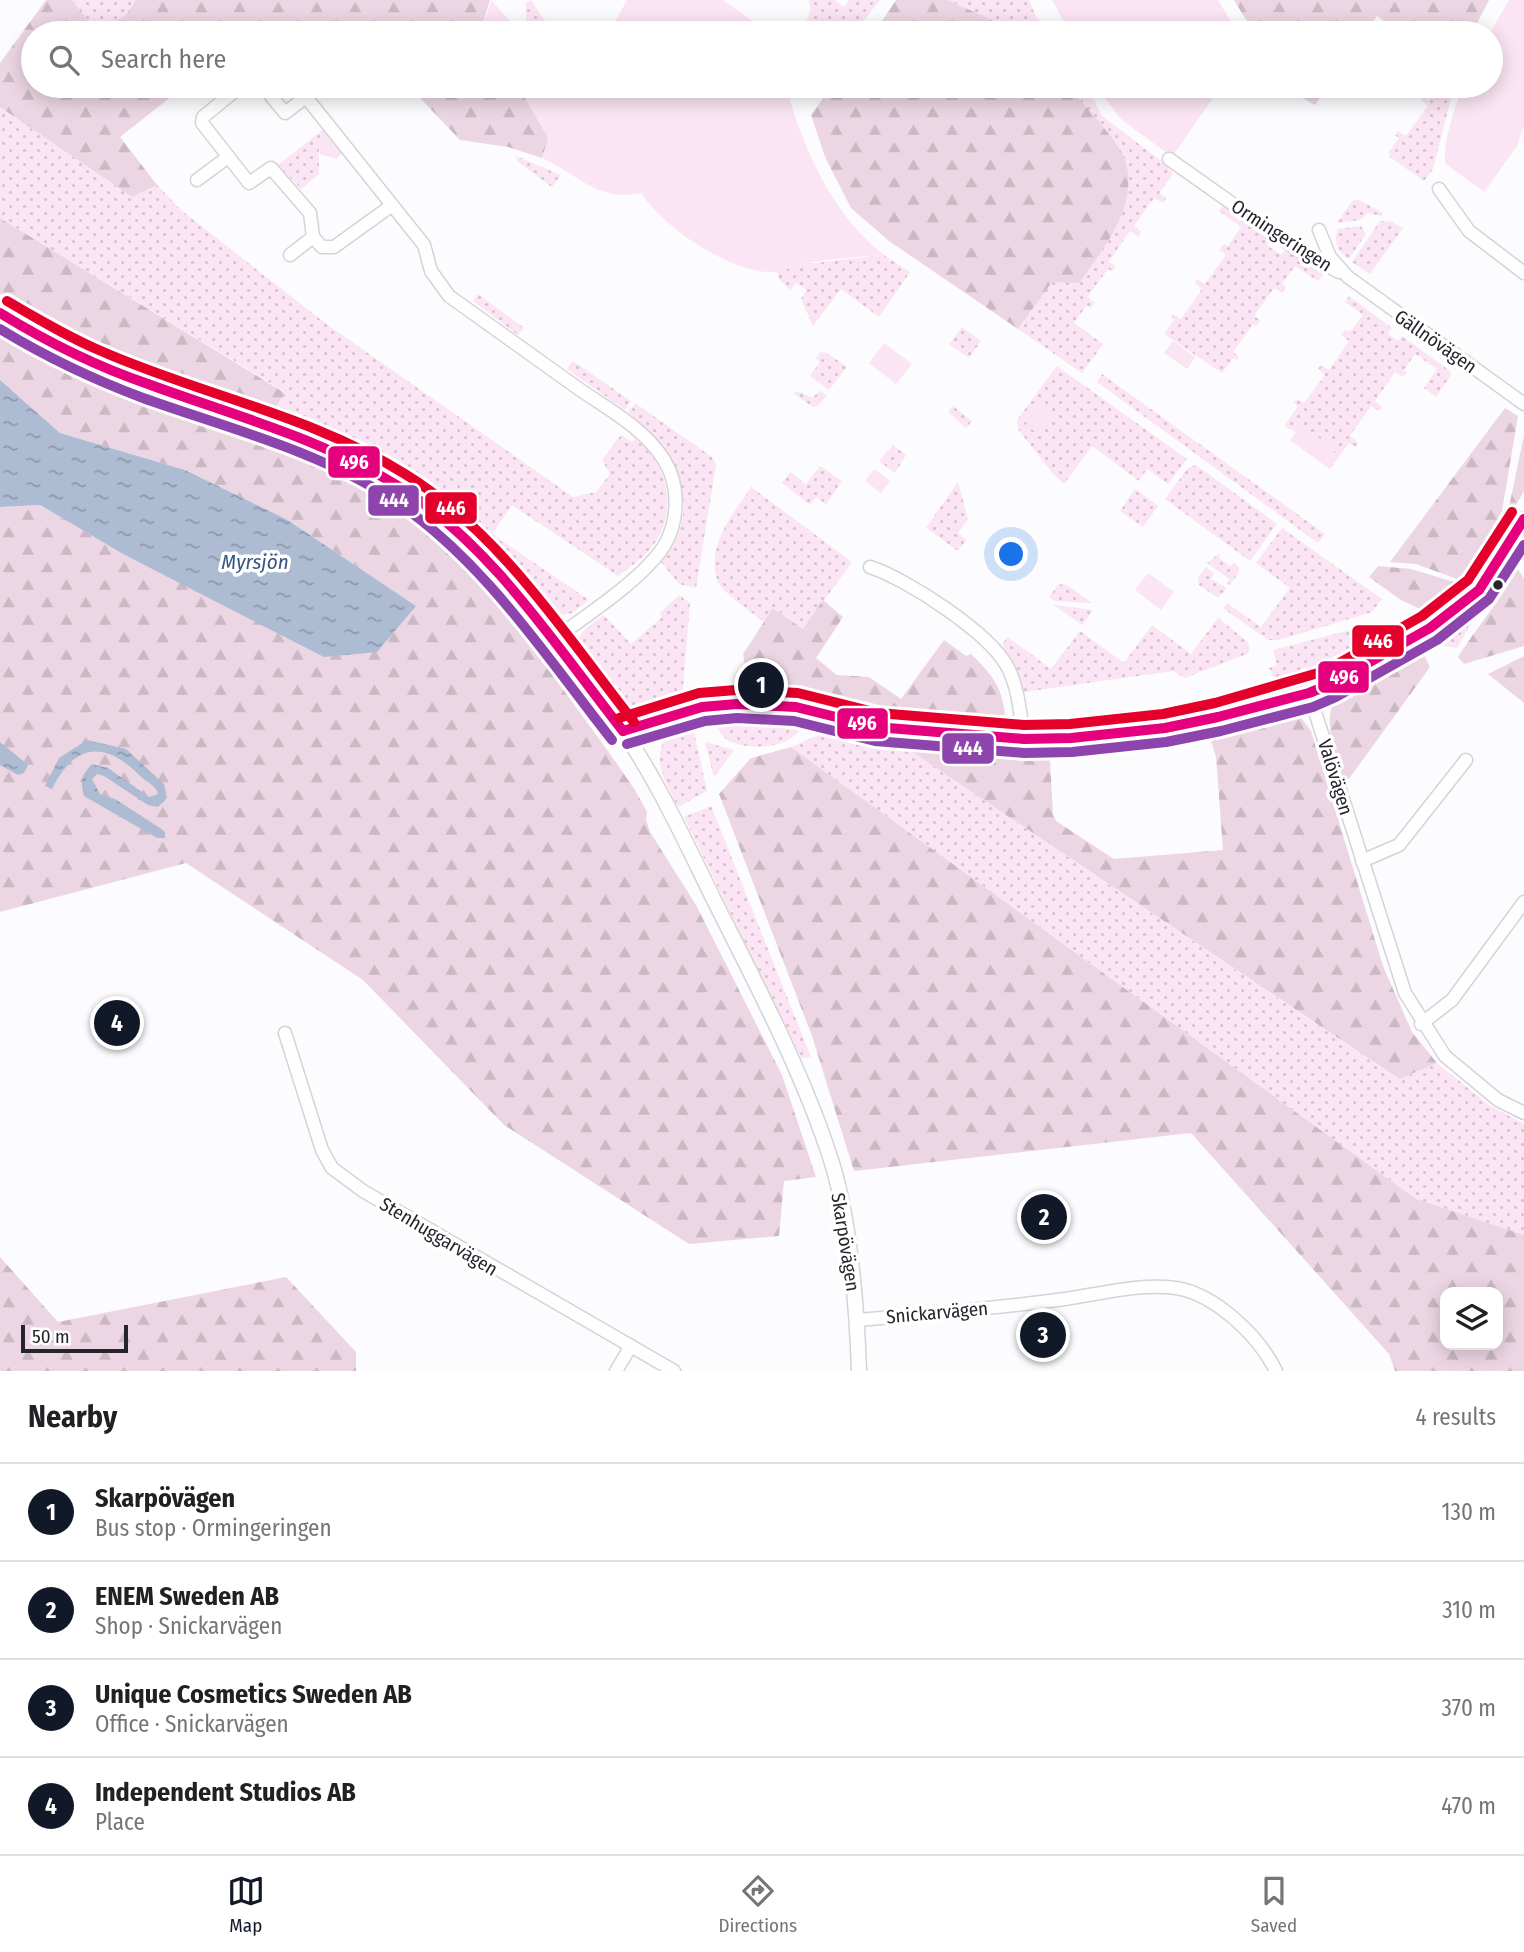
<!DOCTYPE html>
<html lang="en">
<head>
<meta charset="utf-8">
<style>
  :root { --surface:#fff; --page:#f2f2f2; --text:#202124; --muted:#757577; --line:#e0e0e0; --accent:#111827 }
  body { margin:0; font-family:"Fira Sans Condensed",sans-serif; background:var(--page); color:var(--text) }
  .controls { position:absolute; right:21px; bottom:21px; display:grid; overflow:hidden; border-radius:14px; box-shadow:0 4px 18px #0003 }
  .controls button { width:63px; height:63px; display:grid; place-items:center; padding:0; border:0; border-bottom:2px solid var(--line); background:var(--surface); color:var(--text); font:35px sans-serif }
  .scale { position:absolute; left:21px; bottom:18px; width:107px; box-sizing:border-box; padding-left:7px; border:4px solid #27252c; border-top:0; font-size:19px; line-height:24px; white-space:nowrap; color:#27252c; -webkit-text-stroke:5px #fff; paint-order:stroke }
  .you { position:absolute; left:1012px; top:555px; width:24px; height:24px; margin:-18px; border:5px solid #fff; border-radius:50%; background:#1a73e8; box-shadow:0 0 0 10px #1a73e833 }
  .badge { display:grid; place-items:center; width:46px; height:46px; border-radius:50%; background:var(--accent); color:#fff; font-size:23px; font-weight:700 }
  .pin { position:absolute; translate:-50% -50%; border:4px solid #fff; box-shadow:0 2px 7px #0006 }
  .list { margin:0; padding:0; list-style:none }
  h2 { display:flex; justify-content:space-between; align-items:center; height:91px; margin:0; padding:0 28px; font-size:30px }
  h2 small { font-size:23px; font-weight:400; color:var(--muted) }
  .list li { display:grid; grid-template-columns:46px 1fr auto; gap:21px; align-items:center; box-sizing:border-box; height:98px; padding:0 28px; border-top:2px solid var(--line) }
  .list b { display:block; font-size:26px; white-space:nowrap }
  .list p { margin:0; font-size:23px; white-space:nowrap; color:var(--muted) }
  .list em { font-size:23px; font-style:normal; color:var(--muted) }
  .icon { flex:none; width:38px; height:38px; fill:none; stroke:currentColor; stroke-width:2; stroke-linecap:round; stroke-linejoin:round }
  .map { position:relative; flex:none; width:1524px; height:1371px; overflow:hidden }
  .search { position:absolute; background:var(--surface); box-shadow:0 4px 18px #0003; left:21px; right:21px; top:21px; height:77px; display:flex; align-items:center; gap:18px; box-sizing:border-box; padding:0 24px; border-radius:38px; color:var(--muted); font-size:26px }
  .sheet { height:483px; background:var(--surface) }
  nav { display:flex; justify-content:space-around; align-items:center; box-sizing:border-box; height:98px; border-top:2px solid var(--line); background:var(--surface); font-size:19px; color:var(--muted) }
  nav a { display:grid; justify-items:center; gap:4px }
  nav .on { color:var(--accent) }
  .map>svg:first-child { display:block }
  .grass { fill:url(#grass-dots) }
  .forest { fill:url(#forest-firs); fill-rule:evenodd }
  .green { fill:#fbe4f3 }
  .water { fill:url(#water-ripples) }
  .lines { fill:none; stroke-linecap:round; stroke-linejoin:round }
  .minor-casing { stroke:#d4d3d7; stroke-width:15 }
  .tertiary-casing { stroke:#d4d3d7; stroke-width:17 }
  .minor { stroke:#fffeff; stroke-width:12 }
  .tertiary { stroke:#fffeff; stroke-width:14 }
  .bus-1-casing { stroke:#fff; stroke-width:16 }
  .bus-2-casing { stroke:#fff; stroke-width:16 }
  .bus-3-casing { stroke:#fff; stroke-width:16 }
  .bus-1 { stroke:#e5007d; stroke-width:10 }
  .bus-2 { stroke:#8e44ad; stroke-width:10 }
  .bus-3 { stroke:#e4002b; stroke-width:10 }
  .bus-dot { fill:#27252c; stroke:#fff; stroke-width:2.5 }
  .labels { text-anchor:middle; stroke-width:7; stroke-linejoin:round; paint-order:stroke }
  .street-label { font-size:19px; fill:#27252c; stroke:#fff }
  .water-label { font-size:21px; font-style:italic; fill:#385583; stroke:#fff }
  .line-badge { stroke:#fff; stroke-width:2.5 }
  .badge-label { font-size:19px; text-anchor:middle; font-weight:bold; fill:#fff }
</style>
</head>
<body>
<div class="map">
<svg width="1524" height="1371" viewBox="0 0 1524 1371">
  <defs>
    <pattern id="grass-dots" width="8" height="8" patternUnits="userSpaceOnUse" patternTransform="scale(1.75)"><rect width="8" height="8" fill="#fbe4f3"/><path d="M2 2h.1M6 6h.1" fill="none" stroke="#d7c3d0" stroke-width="1.8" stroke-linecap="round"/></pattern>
    <pattern id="forest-firs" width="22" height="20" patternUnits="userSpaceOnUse" patternTransform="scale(1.75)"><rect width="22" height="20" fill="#ecd6e3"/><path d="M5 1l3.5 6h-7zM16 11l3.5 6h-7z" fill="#cab8c3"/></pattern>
    <pattern id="water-ripples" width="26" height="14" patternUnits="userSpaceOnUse" patternTransform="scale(1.75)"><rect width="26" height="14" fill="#adbbd3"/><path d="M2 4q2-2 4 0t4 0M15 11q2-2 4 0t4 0" fill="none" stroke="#8d98ab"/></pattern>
  </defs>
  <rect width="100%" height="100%" fill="#fcfbfd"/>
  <g class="grass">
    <polygon points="72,0 136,0 126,15 103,28 90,23"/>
    <polygon points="531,0 553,33 532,33 526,26 526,3"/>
    <polygon points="809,0 835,0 844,7 849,0 880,0 854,33 803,33 810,11"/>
    <polygon points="948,0 1029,0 1036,17 1054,33 1020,33"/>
    <polygon points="1067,86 1086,86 1102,116 1164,163 1173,174 1159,193 1166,198 1163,203 1154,198 1134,226 1141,232 1138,237 1130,231 1109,261 1116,267 1112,271 1108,269 1087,297 1095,303 1091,308 1087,305 1074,323 1103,344 1082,373 1018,329 1052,282 1079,100"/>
    <polygon points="1439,86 1454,86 1433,169 1424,181 1390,157 1389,152 1399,138 1395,135 1398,131 1406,136 1428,106 1421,100 1423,96 1429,100"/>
    <path d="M 0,107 L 132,197 L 157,185 L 182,211 L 325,323 L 573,497 L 596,492 L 610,474 L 602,460 L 621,435 L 632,442 L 635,439 C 666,461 677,505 658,538 C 649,554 633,565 618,576 L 512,505 L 492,534 L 589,600 L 572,613 L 555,617 L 542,606 L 508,560 L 453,508 L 394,463 L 272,412 L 285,392 L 0,218 Z"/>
    <polygon points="325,128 338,144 319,144 319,174 301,189 278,165"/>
    <polygon points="516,156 561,175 552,187 518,162"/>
    <polygon points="1359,200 1383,213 1381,216 1368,213 1360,220 1337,223 1352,201"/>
    <polygon points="1225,203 1273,236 1267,245 1281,255 1287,247 1324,274 1318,281 1295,266 1282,284 1286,287 1282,293 1274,288 1254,316 1260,320 1256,326 1253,324 1233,352 1239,357 1237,360 1233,358 1222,373 1164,334 1175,319 1171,317 1173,314 1181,319 1202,289 1195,283 1197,279 1205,284 1226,255 1219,250 1224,244 1228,246 1241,227 1219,211"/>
    <polygon points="1380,221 1392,222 1403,228 1370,274 1352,262"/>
    <path d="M 1361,226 L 1366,234 L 1349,259 C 1338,252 1333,242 1338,229 Z"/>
    <polygon points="884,255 910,272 879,317 841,289 813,326 801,299 807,290 796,283 790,290 778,278 778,272 796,265"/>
    <polygon points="478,294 524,328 518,335 473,301"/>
    <polygon points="1349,296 1392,328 1388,334 1398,341 1402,336 1450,371 1451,375 1436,397 1424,388 1437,369 1415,354 1404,370 1407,373 1403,377 1395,372 1375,401 1382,407 1379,411 1371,406 1350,436 1358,443 1356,447 1349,443 1330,469 1324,465 1335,450 1301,425 1296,432 1284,426 1298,406 1294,403 1297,399 1304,403 1325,375 1318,369 1321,365 1329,370 1349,341 1341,335 1345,330 1350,332 1363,315 1345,302"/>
    <polygon points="962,327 981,341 969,358 949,344"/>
    <polygon points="820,352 827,353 847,367 829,390 810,376 820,362 816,358"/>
    <polygon points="573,361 631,401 625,410 567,369"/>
    <polygon points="1057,366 1187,459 1168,484 1147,469 1139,481 1092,446 1064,484 1053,474 1018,429 1017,420"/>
    <polygon points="1102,374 1325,534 1318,543 1097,382"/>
    <polygon points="820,391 827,395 818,406 813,407 793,393 800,392 812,398"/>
    <path d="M 635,403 L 712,457 L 716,465 L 696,588 L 679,584 L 661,562 C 708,502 674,455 628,412 Z"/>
    <polygon points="953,406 972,421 966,428 948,412"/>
    <polygon points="893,445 906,455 895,473 879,461"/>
    <polygon points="1196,465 1277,524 1250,561 1165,499 1188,468"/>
    <polygon points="820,466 842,481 826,504 816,497 810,505 782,483 790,472 806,484"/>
    <polygon points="958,482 968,519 958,533 966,540 958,551 926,528"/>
    <path d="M 751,487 L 852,562 L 803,629 L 774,608 L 764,622 C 753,613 723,593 718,582 C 704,549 734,512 751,487 Z"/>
    <polygon points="1135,489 1158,506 1143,527 1120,511"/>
    <polygon points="1282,528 1382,599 1372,612 1279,640 1268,640 1223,608 1227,603 1261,627 1290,588 1256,563"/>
    <polygon points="1220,553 1219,558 1230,566 1233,563 1239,567 1239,572 1230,585 1227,583 1229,579 1207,563"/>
    <polygon points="1206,567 1214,573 1211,579 1227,588 1218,598 1199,585 1198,578"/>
    <polygon points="1063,584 1067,585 1092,603 1055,601 1049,597 1058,585"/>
    <polygon points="679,595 690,603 682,700 629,708 599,684 571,648 586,628 604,615 631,644 662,617 660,613"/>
    <polygon points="1054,605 1093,610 1082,625"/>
    <polygon points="1218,618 1248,642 1249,653 1185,678 1173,671 1024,692 1002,644 1008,637 1051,669 1080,631 1124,663 1152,625 1191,654"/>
    <polygon points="1470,619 1471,624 1457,648 1444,646 1438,640"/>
    <polygon points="1377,623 1391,623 1405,632 1332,671 1278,687 1269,668 1277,665 1273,650"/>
    <path d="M 728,720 L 795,727 L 799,731 C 786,749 744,751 726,739 C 721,735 717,727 714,721 Z"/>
    <path d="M 692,722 L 707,791 L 678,807 C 664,779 649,757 671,730 Z"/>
    <polygon points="819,735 847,742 905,747 1398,1079 1437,1063 1489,1105 1524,1124 1524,1235 1416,1199 791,747"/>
    <polygon points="705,742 734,750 714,777"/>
    <polygon points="711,806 811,1057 801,1058 684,817"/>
  </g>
  <g class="forest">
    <polygon points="46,0 72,0 90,23 103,28 126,15 136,0 490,0 480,33 33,33 33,86 164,86 172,96 120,137 157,185 132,197 0,107 0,63"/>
    <polygon points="896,0 948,0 1020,33 874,33"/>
    <polygon points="1234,0 1489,0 1472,33 1400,33 1377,16 1364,33 1254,33"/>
    <polygon points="397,86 518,86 549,138 542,158 508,147 460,140 421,99"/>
    <path d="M 832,86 L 1067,86 C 1080,100 1118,141 1124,157 C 1141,204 1104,248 1079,283 L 1052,282 L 1018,329 L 889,241 L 851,208 L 826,159 L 811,115 Z"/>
    <polygon points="1282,86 1328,86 1315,105"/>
    <path d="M 0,218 L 285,393 L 272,412 C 181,381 76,356 0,294 Z"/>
    <path d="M 0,328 L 65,364 L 304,451 C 343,468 382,487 416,513 C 472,555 511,616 551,672 C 579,712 608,750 635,790 L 647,812 L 646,820 L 650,832 L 696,905 L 782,1075 L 816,1177 L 784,1181 L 779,1236 L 689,1244 L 504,1125 L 363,980 L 186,863 L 0,912 L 0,507 L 40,505 L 123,554 L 196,590 L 416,606 L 286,519 L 185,470 L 60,433 L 0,380 Z"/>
    <polygon points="1505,408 1518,416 1502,511 1465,576 1457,579 1416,564 1390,562"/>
    <polygon points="1524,435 1524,491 1511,514 1508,512"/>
    <polygon points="1378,566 1411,569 1461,584 1441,610 1432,615 1401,600 1369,577"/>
    <path d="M 1518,569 L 1524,579 L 1524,646 L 1464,664 L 1458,657 C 1477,627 1500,601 1518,569 Z"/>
    <path d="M 823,600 L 843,617 L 816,658 L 837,675 L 869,677 L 901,699 L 944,640 L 966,656 L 971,654 C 994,676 1006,692 1005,726 L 886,714 L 831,694 L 748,681 L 743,654 L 773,608 L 803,629 Z"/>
    <path d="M 1422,651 L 1430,667 L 1346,783 C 1338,758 1322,726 1334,701 Z"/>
    <polygon points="1524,656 1524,703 1488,674"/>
    <polygon points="1284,711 1299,715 1311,731 1383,966 1412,1032 1437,1063 1399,1079 905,747 1036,752 1050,760 1053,815 1056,821 1114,859 1223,850 1216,757 1209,734"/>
    <path d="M 791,747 L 1416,1199 L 1524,1235 L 1524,1371 L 1395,1371 L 1389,1354 L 1191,1133 L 854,1171 L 812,1036 L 719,794 L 751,758 ZM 1445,1292 L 1498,1292 L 1498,1345 L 1445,1345 Z"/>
    <polygon points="0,1257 58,1322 286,1277 356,1352 356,1371 0,1371"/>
  </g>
  <g class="green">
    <polygon points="492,0 493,2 520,33 480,33"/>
    <polygon points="627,0 723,0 769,33 609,33"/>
    <polygon points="1052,0 1218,0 1238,33 1070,33"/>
    <path d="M 1509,0 L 1524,0 L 1524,125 L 1517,146 L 1484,192 L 1446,164 C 1441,148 1456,102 1464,86 L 1491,86 L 1490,33 Z"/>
    <path d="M 518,86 L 786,86 C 802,147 833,216 884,255 C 855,257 826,259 798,265 C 791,267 784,271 777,272 C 734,276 664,228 641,193 C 598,202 579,175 542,158 L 548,138 Z"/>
    <polygon points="1096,86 1221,86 1172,157 1121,119"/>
    <polygon points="325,142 338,144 343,153 336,159 320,154 319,144"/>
    <polygon points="1173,341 1195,357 1187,369 1164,353"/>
    <polygon points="884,343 912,364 896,384 869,363"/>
    <polygon points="1041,403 1053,412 1037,433 1025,425"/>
    <polygon points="1301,425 1335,449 1324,465 1290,440"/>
    <polygon points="874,469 890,481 881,493 865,481"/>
    <polygon points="1148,573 1174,592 1161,610 1135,590"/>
  </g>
  <g class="water">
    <polygon points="0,380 60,433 185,470 286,519 416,606 377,652 324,657 123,554 40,505 0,507"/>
    <path d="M 87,740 L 126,749 L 164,784 L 167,798 L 158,807 L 148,805 L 104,776 L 97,774 L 92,779 L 100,794 L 115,799 L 160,828 L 165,832 L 165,838 L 157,838 L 84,796 C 80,782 82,774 92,764 L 108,768 L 149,797 L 158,794 C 156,785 146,782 139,775 C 104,740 74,744 52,789 L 45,786 L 59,758 Z"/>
    <polygon points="0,742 28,765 24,773 18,775 0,765"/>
  </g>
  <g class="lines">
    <defs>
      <g id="minor">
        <polyline points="241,86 203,117 202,123 249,183 271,168 310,213 313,237 322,247 334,247 391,206"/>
        <path d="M 263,86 L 285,113 L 306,97 L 424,245 L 431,271 L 449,296 C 492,327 536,358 579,389 C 608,409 645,429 664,460 C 680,485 679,521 664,546 C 642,580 583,618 550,642"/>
        <polyline points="1169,159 1298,250 1339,272"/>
        <polyline points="197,180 228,157"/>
        <polyline points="1439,189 1469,231 1524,273"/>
        <polyline points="1319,230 1330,257 1348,277 1524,404"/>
        <polyline points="290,255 313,237"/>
        <path d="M 870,567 C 907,579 988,632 1007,666 C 1019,688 1020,715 1024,739"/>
        <polyline points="1309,693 1405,993 1445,1056 1498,1100 1524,1113"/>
        <polyline points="1362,861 1399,845 1466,760"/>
        <polyline points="1421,1024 1452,1000 1524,902"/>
        <polyline points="285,1033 322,1150 332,1168 363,1191 674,1371"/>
        <path d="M 858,1320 C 927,1315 996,1308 1065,1299 C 1101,1294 1139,1283 1176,1288 C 1215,1294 1259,1336 1276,1371"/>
        <polyline points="616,1371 631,1346"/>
      </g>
      <g id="tertiary">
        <path d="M 0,313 C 120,397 272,410 396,485 C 453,519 495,572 536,623 C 565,660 597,694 624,732 C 659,784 686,843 714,900 C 756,984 802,1070 831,1160 C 850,1219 857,1309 859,1371"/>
        <polyline points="623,731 702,707 737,704 796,707 876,727 1024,739 1071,738 1165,728 1218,717 1309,693 1331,684 1430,628 1479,590 1524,519"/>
      </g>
    </defs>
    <use href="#minor" class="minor-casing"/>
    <use href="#tertiary" class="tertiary-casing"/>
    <use href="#minor" class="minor"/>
    <use href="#tertiary" class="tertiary"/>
    <defs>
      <g id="bus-1">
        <path d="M 0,313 C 47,342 95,366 148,384 C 232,415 321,438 398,486 C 492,545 556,646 623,731"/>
        <polyline points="623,731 702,707 737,704 796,707 876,727 1024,739 1071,738 1165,728 1218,717 1309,693 1331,684 1430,628 1479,590 1524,519"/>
      </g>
      <g id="bus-2">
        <path d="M 0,329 C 46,357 92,379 143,398 C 227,428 317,450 392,499 C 483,559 545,655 612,740"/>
        <polyline points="627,744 705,721 737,718 794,721 875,741 1024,753 1072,752 1166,742 1221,731 1313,707 1336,697 1437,640 1489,599 1524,545"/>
      </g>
      <g id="bus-3">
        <path d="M 7,301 C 38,319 68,337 101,351 C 201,395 311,415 405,474 C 501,533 566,636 634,722"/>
        <polyline points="619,718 699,693 736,690 798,693 878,713 1024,725 1070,724 1163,714 1215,703 1325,671 1422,616 1468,580 1512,512"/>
      </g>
    </defs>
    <use href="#bus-1" class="bus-1-casing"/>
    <use href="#bus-2" class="bus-2-casing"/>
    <use href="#bus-3" class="bus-3-casing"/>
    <use href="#bus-1" class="bus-1"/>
    <use href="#bus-2" class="bus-2"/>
    <use href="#bus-3" class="bus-3"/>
  </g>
  <circle class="bus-dot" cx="1498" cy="585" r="6"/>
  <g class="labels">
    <g class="street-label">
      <text transform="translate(1282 235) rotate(33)" y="7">Ormingeringen</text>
      <text transform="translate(1436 341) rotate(35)" y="7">Gällnövägen</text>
      <text transform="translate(1336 777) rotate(73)" y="7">Valövägen</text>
      <text transform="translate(439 1236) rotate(31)" y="7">Stenhuggarvägen</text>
      <text transform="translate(846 1242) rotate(81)" y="7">Skarpövägen</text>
      <text transform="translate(937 1312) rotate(-5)" y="7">Snickarvägen</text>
    </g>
    <g class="water-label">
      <text x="255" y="569">Myrsjön</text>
    </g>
  </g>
  <g class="line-badge">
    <rect x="327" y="445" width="54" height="34" rx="7" fill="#e5007d"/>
    <rect x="367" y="484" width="53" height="33" rx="7" fill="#8e44ad"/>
    <rect x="424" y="491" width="54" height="34" rx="7" fill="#e4002b"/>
    <rect x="1351" y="624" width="54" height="34" rx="7" fill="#e4002b"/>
    <rect x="1317" y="660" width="53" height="34" rx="7" fill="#e5007d"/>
    <rect x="836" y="707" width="53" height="33" rx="7" fill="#e5007d"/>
    <rect x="941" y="732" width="54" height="33" rx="7" fill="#8e44ad"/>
  </g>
  <g class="badge-label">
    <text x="354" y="469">496</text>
    <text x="394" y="507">444</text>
    <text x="451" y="515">446</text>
    <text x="1378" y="648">446</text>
    <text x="1344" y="684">496</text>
    <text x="862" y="730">496</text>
    <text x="968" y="755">444</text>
  </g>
</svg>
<div class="controls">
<button><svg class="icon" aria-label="layers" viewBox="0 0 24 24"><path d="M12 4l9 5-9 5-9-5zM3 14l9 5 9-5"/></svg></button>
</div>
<div class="scale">50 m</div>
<div class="you"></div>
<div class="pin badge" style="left:761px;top:685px">1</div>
<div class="pin badge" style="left:1044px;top:1217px">2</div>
<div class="pin badge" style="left:1043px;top:1335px">3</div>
<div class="pin badge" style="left:117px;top:1023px">4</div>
<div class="search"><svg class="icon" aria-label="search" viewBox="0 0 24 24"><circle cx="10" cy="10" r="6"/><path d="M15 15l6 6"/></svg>Search here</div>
</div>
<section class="sheet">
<h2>Nearby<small>4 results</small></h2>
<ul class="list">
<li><span class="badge">1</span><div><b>Skarpövägen</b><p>Bus stop · Ormingeringen</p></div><em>130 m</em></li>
<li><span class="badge">2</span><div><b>ENEM Sweden AB</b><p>Shop · Snickarvägen</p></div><em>310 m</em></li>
<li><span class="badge">3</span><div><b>Unique Cosmetics Sweden AB</b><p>Office · Snickarvägen</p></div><em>370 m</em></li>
<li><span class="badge">4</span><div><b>Independent Studios AB</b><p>Place</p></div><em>470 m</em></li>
</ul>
</section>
<nav>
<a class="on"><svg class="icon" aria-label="map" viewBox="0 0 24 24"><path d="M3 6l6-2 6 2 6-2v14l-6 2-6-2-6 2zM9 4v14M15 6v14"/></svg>Map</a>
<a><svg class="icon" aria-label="directions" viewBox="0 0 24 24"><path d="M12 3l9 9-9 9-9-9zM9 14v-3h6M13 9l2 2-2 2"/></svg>Directions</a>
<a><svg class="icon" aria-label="saved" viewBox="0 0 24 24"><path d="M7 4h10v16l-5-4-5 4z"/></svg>Saved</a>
</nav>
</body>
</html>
